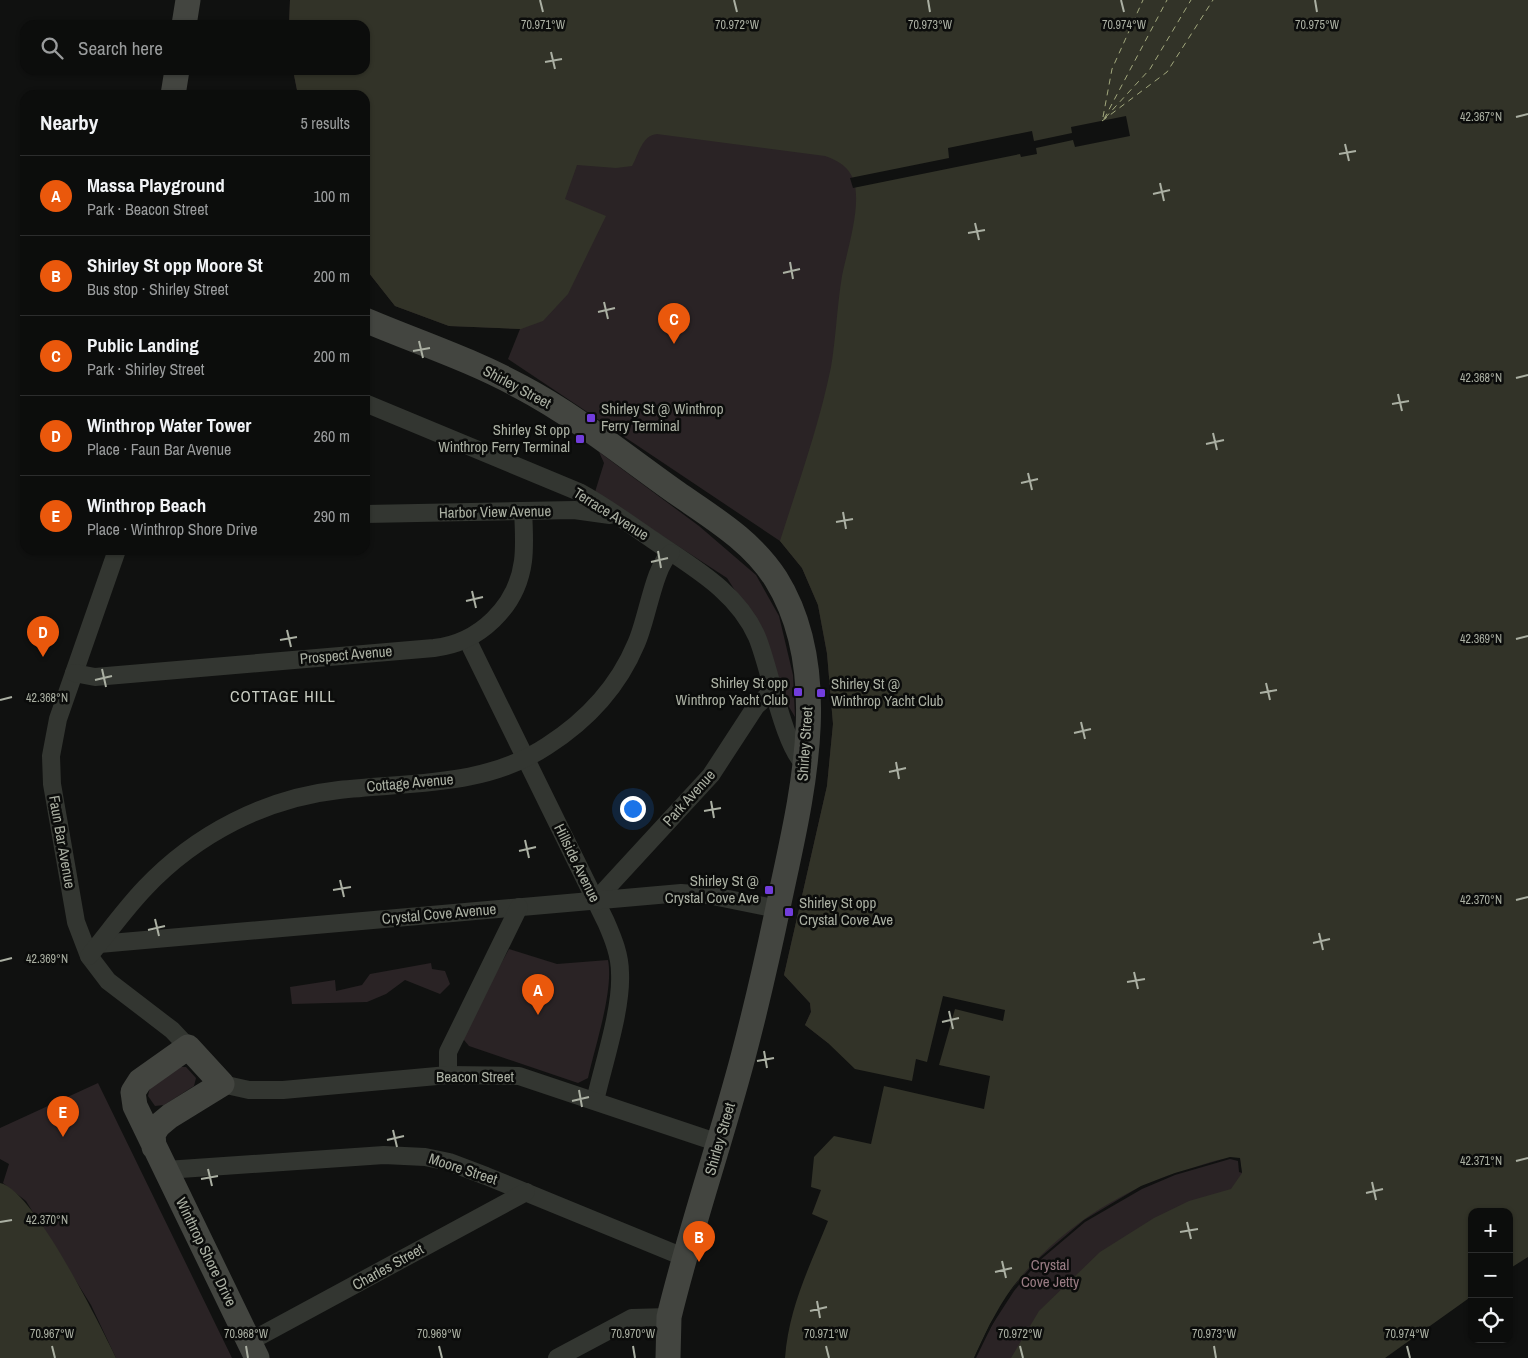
<!DOCTYPE html>
<html lang="en">
<head>
<meta charset="utf-8">
<style>
  :root { --surface:#0c0d0c; --page:#151615; --text:#f1f3f6; --muted:#9a9c9d; --line:#2c2d2d; --accent:#ea580c }
  body { margin:0; font-family:"Archivo Narrow",sans-serif; background:var(--page); color:var(--text) }
  .controls { position:absolute; right:15px; bottom:15px; display:grid; overflow:hidden; border-radius:10px; box-shadow:0 1px 4px #0004 }
  .controls button { width:45px; height:45px; display:grid; place-items:center; padding:0; border:0; border-bottom:1px solid var(--line); background:var(--surface); color:var(--text); font:25px sans-serif }
  .you { position:absolute; left:632px; top:808px; width:18px; height:18px; margin:-12px; border:4px solid #fff; border-radius:50%; background:#1a73e8; box-shadow:0 0 0 8px #1a73e833 }
  .badge { display:grid; place-items:center; width:32px; height:32px; border-radius:50%; background:var(--accent); color:#fff; font-size:16px; font-weight:700 }
  .pin { position:absolute; translate:-50% -41px; filter:drop-shadow(0 1px 2px #0008) }
  .pin::after { content:''; position:absolute; top:26px; width:18px; height:15px; background:inherit; clip-path:polygon(0 0,100% 0,50% 100%) }
  .list { margin:0; padding:0; list-style:none }
  h2 { display:flex; justify-content:space-between; align-items:center; height:65px; margin:0; padding:0 20px; font-size:21px }
  h2 small { font-size:16px; font-weight:400; color:var(--muted) }
  .list li { display:grid; grid-template-columns:32px 1fr auto; gap:15px; align-items:center; box-sizing:border-box; height:80px; padding:0 20px; border-top:1px solid var(--line) }
  .list b { display:block; font-size:19px; white-space:nowrap }
  .list p { margin:0; font-size:16px; white-space:nowrap; color:var(--muted) }
  .list em { font-size:16px; font-style:normal; color:var(--muted) }
  .icon { flex:none; width:28px; height:28px; fill:none; stroke:currentColor; stroke-width:2; stroke-linecap:round; stroke-linejoin:round }
  .map { position:relative; flex:none; width:1528px; height:1358px; overflow:hidden }
  .search { position:absolute; background:var(--surface); box-shadow:0 1px 4px #0004; left:20px; top:20px; width:350px; height:55px; display:flex; align-items:center; gap:12px; box-sizing:border-box; padding:0 18px; border-radius:15px; color:var(--muted); font-size:19px }
  .panel { position:absolute; background:var(--surface); box-shadow:0 1px 4px #0004; left:20px; top:90px; width:350px; height:465px; border-radius:15px }
  .map>svg:first-child { display:block }
  .green { fill:#2a2325 }
  .water { fill:#323328 }
  .pier { fill:#101110 }
  .lines { fill:none; stroke-linecap:round; stroke-linejoin:round }
  .ferry { stroke:#a2a87d; stroke-width:1; stroke-dasharray:6 5; stroke-linecap:butt }
  .street { stroke:#333631; stroke-width:18 }
  .secondary { stroke:#434540; stroke-width:25 }
  .ticks { fill:none; stroke:#abb0a3; stroke-width:2 }
  .poi-dot { fill:#723ddc; stroke:#0b0c0b; stroke-width:2 }
  .labels { text-anchor:middle; stroke-width:5; stroke-linejoin:round; paint-order:stroke }
  .street-label { font-size:15px; fill:#abb0a3; stroke:#0b0c0b }
  .poi-label { font-size:15px; fill:#abb0a3; stroke:#0b0c0b; text-anchor:start }
  .park-label { font-size:15px; fill:#9a7c84; stroke:#0b0c0b }
  .neighbourhood-label { font-size:16px; letter-spacing:1px; fill:#c9cdc3; stroke:#0b0c0b }
  .ticks-label { font-size:12px; text-anchor:middle; fill:#abb0a3; stroke:#0b0c0b; stroke-width:5; stroke-linejoin:round; paint-order:stroke }
</style>
</head>
<body>
<div class="map">
<svg width="1528" height="1358" viewBox="0 0 1528 1358">
  <rect width="100%" height="100%" fill="#101110"/>
  <g class="green">
    <polygon points="290,0 568,75 869,145 828,1043 805,1025 811,1012 810,1003 784,975 827,786 833,724 827,654 818,605 802,568 780,541 508,359 520,329 449,326 395,306 365,268 365,95 298,95 293,70 365,70 365,25 289,25"/>
    <polygon points="599,452 699,526 756,575 779,616 793,675 795,717 785,700 766,639 727,578 595,492 604,463"/>
    <path d="M 509,949 L 557,964 L 608,960 C 614,990 595,1046 588,1078 L 578,1083 L 469,1046 L 464,1040 L 464,1032 Z"/>
    <polygon points="431,963 432,969 445,971 450,984 440,994 405,980 386,994 367,1002 292,1004 290,987 335,980 336,991 362,985 370,974"/>
    <polygon points="179,1067 186,1067 196,1078 194,1086 164,1105 155,1106 148,1096 150,1087"/>
    <polygon points="98,1083 232,1358 116,1358 91,1305 26,1201 3,1183 9,1164 0,1159 0,1128"/>
    <polygon points="1116,1154 1285,1154 1147,1358 974,1358 1012,1289"/>
  </g>
  <g class="water">
    <path d="M 290,0 L 1528,0 L 1528,1257 L 1509,1269 L 1509,1212 L 1472,1212 L 1472,1296 L 1385,1358 L 1011,1358 L 1039,1311 L 1100,1252 L 1154,1218 L 1189,1201 L 1231,1189 L 1242,1173 L 1240,1159 C 1223,1156 1206,1164 1189,1169 C 1121,1188 1055,1232 1012,1288 C 996,1310 985,1334 974,1358 L 785,1358 C 789,1307 809,1268 828,1221 L 812,1214 L 821,1190 L 811,1187 L 814,1157 L 834,1136 L 871,1144 L 884,1086 L 984,1109 L 990,1076 L 939,1065 L 955,1009 L 1003,1021 L 1005,1010 L 943,996 L 927,1062 L 916,1059 L 912,1081 L 855,1069 L 828,1043 L 805,1025 L 811,1012 L 810,1003 L 784,975 L 827,786 L 833,724 L 827,653 L 818,605 L 802,568 L 780,541 C 798,484 819,426 831,367 C 836,337 837,306 842,276 C 847,251 860,211 855,186 C 852,169 840,161 825,156 L 657,134 C 642,135 639,154 632,166 L 616,168 L 577,165 L 565,199 L 606,216 L 568,294 L 543,321 L 521,329 L 449,326 L 395,306 L 365,268 L 365,95 L 298,95 L 293,70 L 365,70 L 365,25 L 289,25 Z"/>
    <path d="M 0,1183 C 33,1189 100,1325 116,1358 L 0,1358 Z"/>
  </g>
  <g class="pier">
    <polygon points="1126,116 1130,136 1075,147 1073,140 1036,148 1037,154 1021,157 1020,154 853,188 850,178 949,158 948,148 1032,131 1034,141 1072,133 1071,127"/>
    <polygon points="1230,1157 1240,1158 1242,1173 1239,1172 1238,1161 1230,1159 1175,1175 1142,1189 1085,1222 1039,1261 1014,1291 992,1325 976,1358 974,1358 990,1324 1012,1289 1037,1260 1084,1220 1141,1186 1175,1173"/>
  </g>
  <g class="lines">
    <g class="ferry">
      <polyline points="1103,117 1112,69 1143,0"/>
      <polyline points="1105,118 1150,69 1191,0"/>
      <polyline points="1104,119 1167,0"/>
      <polyline points="1102,121 1167,72 1213,0"/>
    </g>
    <g class="street">
      <path d="M 365,403 L 579,492 C 605,506 628,523 653,540 C 692,567 737,591 757,637 C 770,668 783,745 805,765"/>
      <polyline points="365,514 574,510 610,515"/>
      <polyline points="117,550 58,719 51,756 52,784 76,922 89,956 108,981 172,1030 188,1047"/>
      <path d="M 467,639 L 606,922 C 613,938 620,955 620,973 C 622,1009 603,1065 595,1101"/>
      <path d="M 74,673 L 95,677 L 434,648 C 479,643 517,607 523,561 C 525,545 524,528 523,511"/>
      <polyline points="595,901 711,775 756,706 774,690"/>
      <polyline points="99,944 681,893 708,895 778,909"/>
      <path d="M 89,956 C 108,933 125,909 145,888 C 196,834 266,798 339,790 C 410,782 485,787 547,746 C 586,721 618,687 636,644 C 647,621 654,565 671,553"/>
      <polyline points="448,1075 448,1052 519,907"/>
      <polyline points="222,1084 249,1090 283,1090 448,1075 519,1076 719,1143"/>
      <polyline points="166,1170 384,1155 425,1157 449,1162 486,1176 686,1258"/>
      <polyline points="249,1342 526,1192"/>
      <polyline points="557,1358 632,1318 669,1317"/>
    </g>
    <g class="secondary">
      <polyline points="184,25 188,0"/>
      <polyline points="173,95 177,70"/>
      <path d="M 365,320 C 417,342 472,360 521,387 C 576,416 626,457 677,493 C 713,518 752,541 776,579 C 834,672 801,799 780,898 C 769,951 757,1004 743,1057 C 720,1144 690,1230 669,1317 L 668,1358"/>
      <polyline points="154,1147 153,1134 158,1126 170,1116 222,1084 188,1047 140,1081 133,1092 135,1106 257,1358"/>
    </g>
  </g>
  <path class="ticks" d="M 540,0 L 543,12M 734,0 L 737,12M 928,0 L 930,12M 1121,0 L 1124,12M 1315,0 L 1317,12M 551,52 L 555,69M 545,62 L 562,59M 1516,117 L 1528,114M 1345,144 L 1349,161M 1339,154 L 1356,151M 1160,183 L 1164,201M 1153,194 L 1170,190M 975,223 L 979,240M 968,233 L 985,230M 790,262 L 793,279M 783,273 L 800,269M 604,302 L 608,319M 598,312 L 615,308M 419,341 L 423,358M 413,351 L 430,348M 1516,378 L 1528,375M 1398,394 L 1402,411M 1392,404 L 1409,401M 1213,433 L 1217,450M 1206,444 L 1224,440M 1028,473 L 1032,490M 1021,483 L 1038,479M 843,512 L 846,529M 836,522 L 853,519M 658,551 L 661,568M 651,562 L 668,558M 472,591 L 476,608M 466,601 L 483,597M 287,630 L 291,647M 1516,639 L 1528,636M 280,640 L 297,637M 102,669 L 106,687M 95,680 L 112,676M 1266,683 L 1270,700M 1260,693 L 1277,690M 0,700 L 12,697M 1081,722 L 1085,739M 1074,733 L 1091,729M 896,762 L 899,779M 889,772 L 906,768M 711,801 L 714,818M 704,811 L 721,808M 525,840 L 529,858M 519,851 L 536,847M 340,880 L 344,897M 333,890 L 351,887M 1516,900 L 1528,897M 155,919 L 159,936M 148,930 L 165,926M 1319,933 L 1323,950M 1313,943 L 1330,939M 0,961 L 12,958M 1134,972 L 1138,989M 1127,982 L 1145,979M 949,1011 L 953,1029M 942,1022 L 959,1018M 764,1051 L 767,1068M 757,1061 L 774,1058M 579,1090 L 582,1107M 572,1101 L 589,1097M 393,1130 L 397,1147M 387,1140 L 404,1136M 1516,1161 L 1528,1158M 208,1169 L 212,1186M 201,1179 L 218,1176M 1372,1182 L 1376,1200M 1366,1193 L 1383,1189M 0,1222 L 12,1220M 1187,1222 L 1191,1239M 1180,1232 L 1198,1229M 1002,1261 L 1006,1278M 995,1272 L 1012,1268M 817,1301 L 820,1318M 810,1311 L 827,1307M 52,1346 L 55,1358M 246,1346 L 248,1358M 439,1346 L 442,1358M 633,1346 L 635,1358M 826,1346 L 829,1358M 1020,1346 L 1023,1358M 1214,1346 L 1216,1358M 1407,1346 L 1410,1358"/>
  <g class="poi-dot">
    <rect x="586" y="413" width="10" height="10" rx="2.5"/>
    <rect x="575" y="434" width="10" height="10" rx="2.5"/>
    <rect x="793" y="687" width="10" height="10" rx="2.5"/>
    <rect x="816" y="688" width="10" height="10" rx="2.5"/>
    <rect x="764" y="885" width="10" height="10" rx="2.5"/>
    <rect x="784" y="907" width="10" height="10" rx="2.5"/>
  </g>
  <g class="labels">
    <g class="street-label">
      <text transform="translate(517 387) rotate(28)" y="5">Shirley Street</text>
      <text transform="translate(495 512) rotate(-1)" y="5">Harbor View Avenue</text>
      <text transform="translate(611 514) rotate(32)" y="5">Terrace Avenue</text>
      <text transform="translate(346 655) rotate(-5)" y="5">Prospect Avenue</text>
      <text transform="translate(805 744) rotate(-86)" y="5">Shirley Street</text>
      <text transform="translate(410 783) rotate(-5)" y="5">Cottage Avenue</text>
      <text transform="translate(689 798) rotate(-48)" y="5">Park Avenue</text>
      <text transform="translate(62 842) rotate(80)" y="5">Faun Bar Avenue</text>
      <text transform="translate(577 863) rotate(64)" y="5">Hillside Avenue</text>
      <text transform="translate(439 914) rotate(-5)" y="5">Crystal Cove Avenue</text>
      <text x="475" y="1082">Beacon Street</text>
      <text transform="translate(720 1139) rotate(-74)" y="5">Shirley Street</text>
      <text transform="translate(463 1169) rotate(18)" y="5">Moore Street</text>
      <text transform="translate(206 1252) rotate(64)" y="5">Winthrop Shore Drive</text>
      <text transform="translate(388 1267) rotate(-29)" y="5">Charles Street</text>
    </g>
    <g class="poi-label">
      <text x="601" y="414">Shirley St @ Winthrop<tspan x="601" dy="17">Ferry Terminal</tspan></text>
      <text x="570" y="435" text-anchor="end">Shirley St opp<tspan x="570" dy="17">Winthrop Ferry Terminal</tspan></text>
      <text x="788" y="688" text-anchor="end">Shirley St opp<tspan x="788" dy="17">Winthrop Yacht Club</tspan></text>
      <text x="831" y="689">Shirley St @<tspan x="831" dy="17">Winthrop Yacht Club</tspan></text>
      <text x="759" y="886" text-anchor="end">Shirley St @<tspan x="759" dy="17">Crystal Cove Ave</tspan></text>
      <text x="799" y="908">Shirley St opp<tspan x="799" dy="17">Crystal Cove Ave</tspan></text>
    </g>
    <g class="park-label">
      <text x="1050" y="1270">Crystal<tspan x="1050" dy="17">Cove Jetty</tspan></text>
    </g>
    <g class="neighbourhood-label">
      <text x="283" y="702">COTTAGE HILL</text>
    </g>
  </g>
  <g class="ticks-label">
    <text x="543" y="29">70.971°W</text>
    <text x="737" y="29">70.972°W</text>
    <text x="930" y="29">70.973°W</text>
    <text x="1124" y="29">70.974°W</text>
    <text x="1317" y="29">70.975°W</text>
    <text x="1481" y="121">42.367°N</text>
    <text x="1481" y="382">42.368°N</text>
    <text x="1481" y="643">42.369°N</text>
    <text x="47" y="702">42.368°N</text>
    <text x="1481" y="904">42.370°N</text>
    <text x="47" y="963">42.369°N</text>
    <text x="1481" y="1165">42.371°N</text>
    <text x="47" y="1224">42.370°N</text>
    <text x="52" y="1338">70.967°W</text>
    <text x="246" y="1338">70.968°W</text>
    <text x="439" y="1338">70.969°W</text>
    <text x="633" y="1338">70.970°W</text>
    <text x="826" y="1338">70.971°W</text>
    <text x="1020" y="1338">70.972°W</text>
    <text x="1214" y="1338">70.973°W</text>
    <text x="1407" y="1338">70.974°W</text>
  </g>
</svg>
<div class="controls">
<button>+</button>
<button>−</button>
<button><svg class="icon" aria-label="locate" viewBox="0 0 24 24"><circle cx="12" cy="12" r="6"/><path d="M12 2v4M12 18v4M2 12h4M18 12h4"/></svg></button>
</div>
<div class="you"></div>
<div class="pin badge" style="left:538px;top:1015px">A</div>
<div class="pin badge" style="left:699px;top:1262px">B</div>
<div class="pin badge" style="left:674px;top:344px">C</div>
<div class="pin badge" style="left:43px;top:657px">D</div>
<div class="pin badge" style="left:63px;top:1137px">E</div>
<div class="search"><svg class="icon" aria-label="search" viewBox="0 0 24 24"><circle cx="10" cy="10" r="6"/><path d="M15 15l6 6"/></svg>Search here</div>
<section class="panel">
<h2>Nearby<small>5 results</small></h2>
<ul class="list">
<li><span class="badge">A</span><div><b>Massa Playground</b><p>Park · Beacon Street</p></div><em>100 m</em></li>
<li><span class="badge">B</span><div><b>Shirley St opp Moore St</b><p>Bus stop · Shirley Street</p></div><em>200 m</em></li>
<li><span class="badge">C</span><div><b>Public Landing</b><p>Park · Shirley Street</p></div><em>200 m</em></li>
<li><span class="badge">D</span><div><b>Winthrop Water Tower</b><p>Place · Faun Bar Avenue</p></div><em>260 m</em></li>
<li><span class="badge">E</span><div><b>Winthrop Beach</b><p>Place · Winthrop Shore Drive</p></div><em>290 m</em></li>
</ul>
</section>
</div>
</body>
</html>
